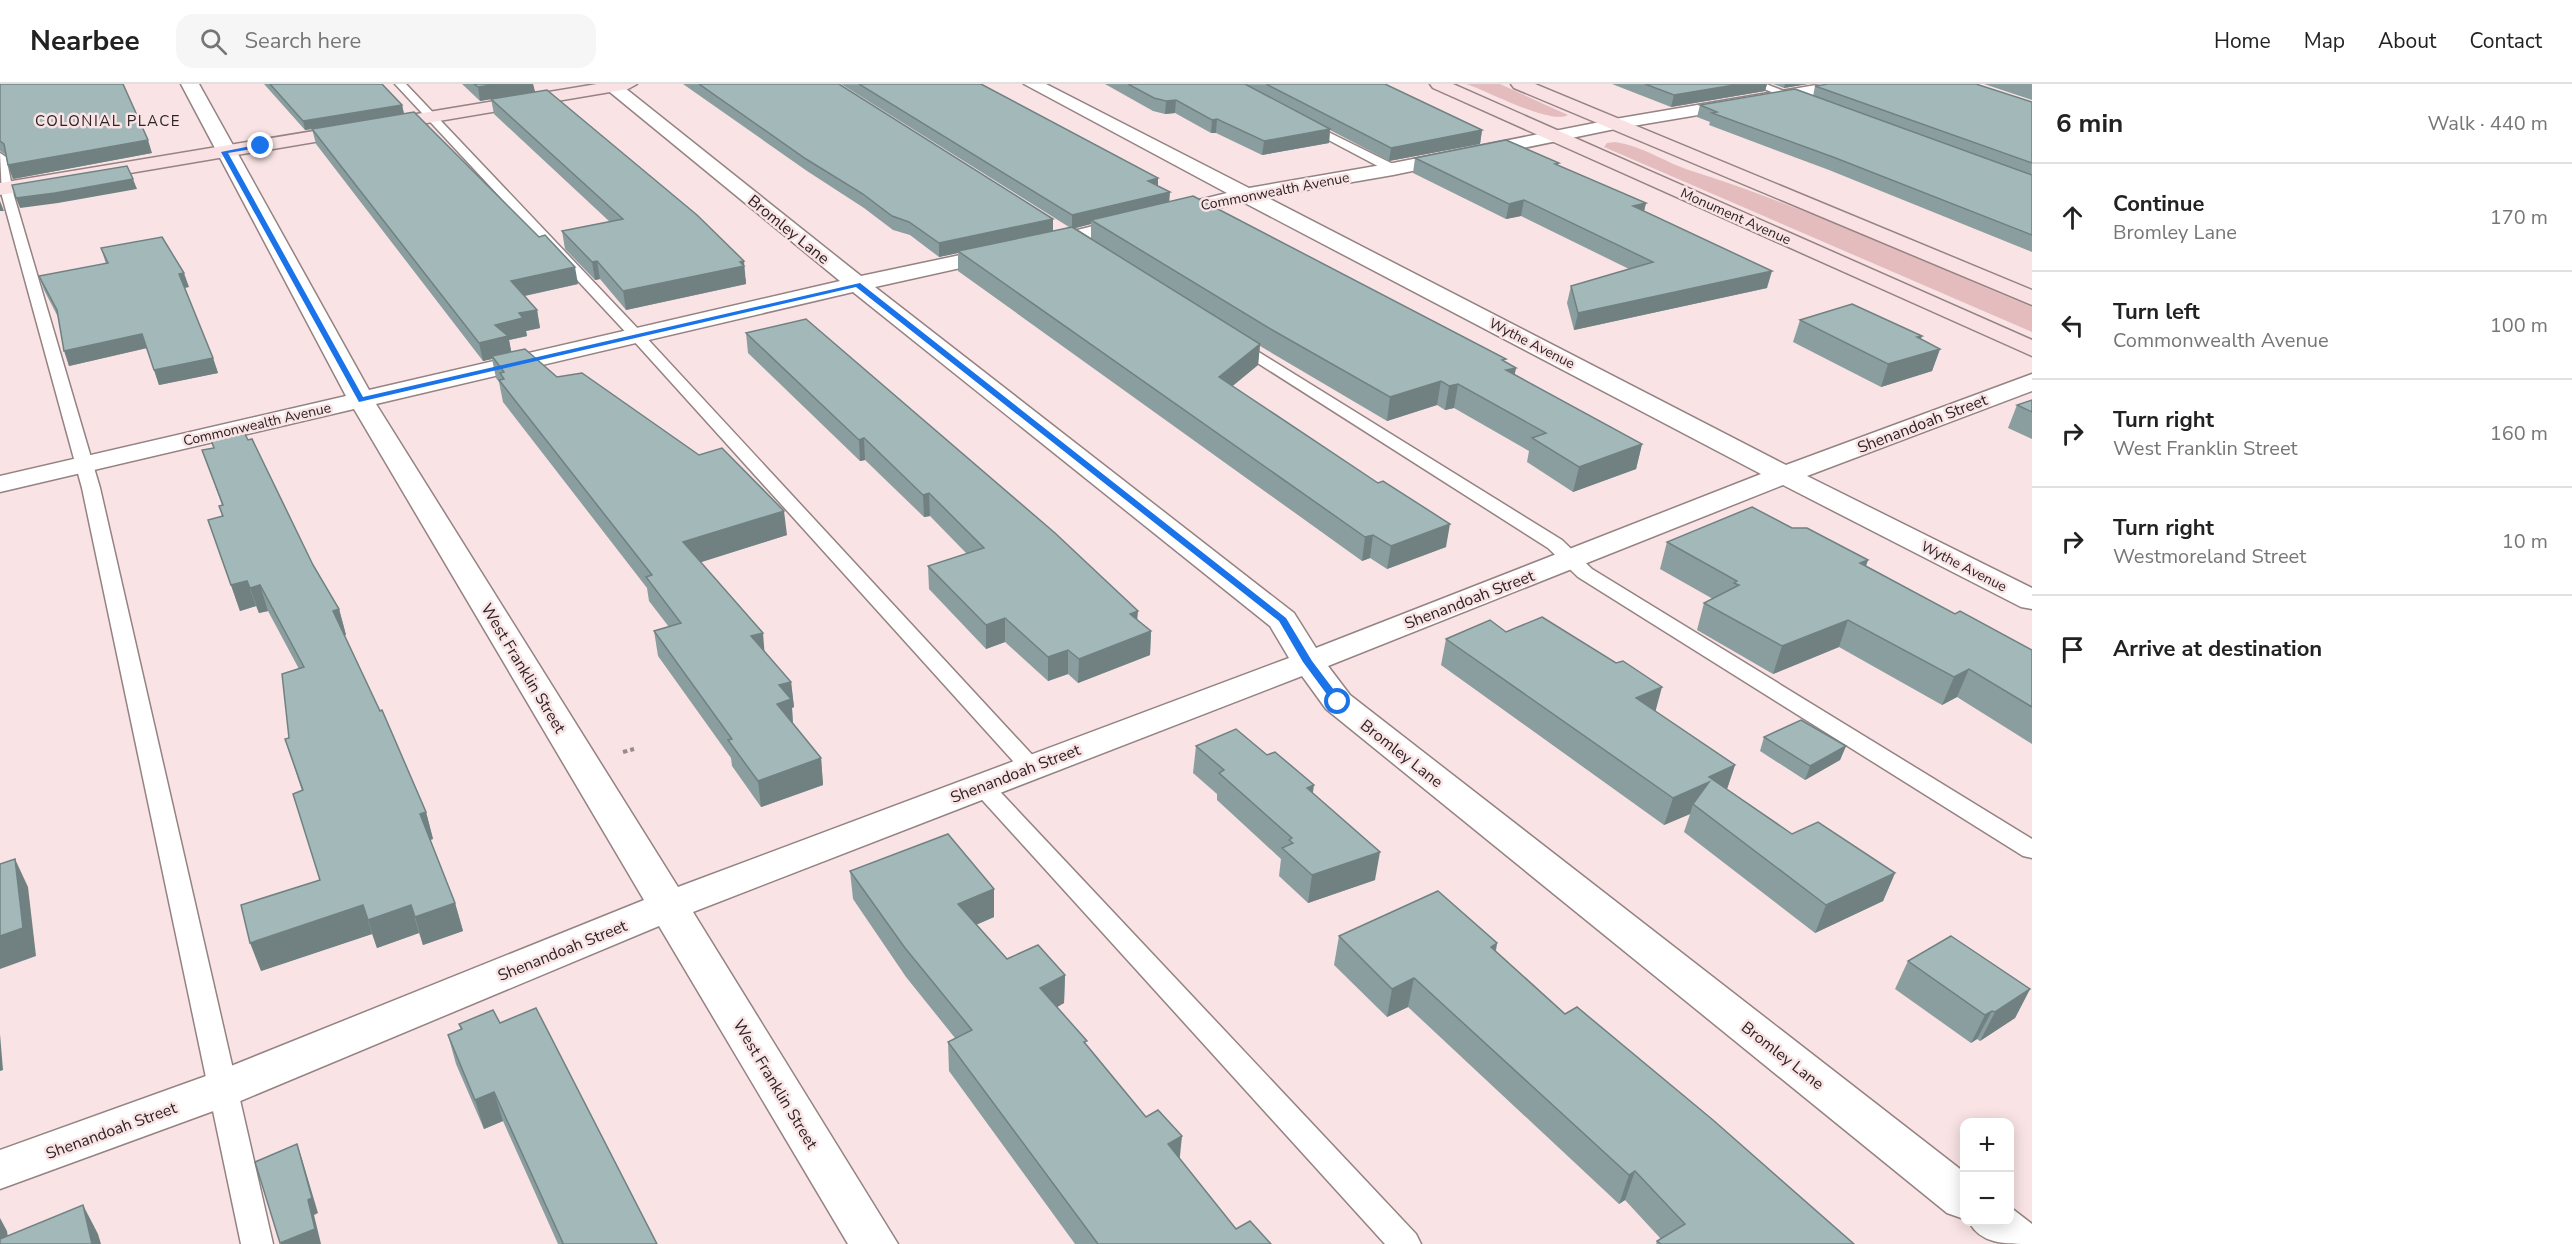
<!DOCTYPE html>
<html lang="en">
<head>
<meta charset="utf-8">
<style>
  :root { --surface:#fff; --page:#f6f6f6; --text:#222; --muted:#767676; --line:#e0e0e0 }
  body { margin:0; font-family:"Nunito Sans",sans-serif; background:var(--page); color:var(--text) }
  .controls { position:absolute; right:18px; bottom:18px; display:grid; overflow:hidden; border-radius:12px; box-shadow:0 3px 15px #0003 }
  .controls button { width:54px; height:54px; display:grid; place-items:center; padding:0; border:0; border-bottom:2px solid var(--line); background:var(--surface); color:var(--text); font:30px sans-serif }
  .stop { position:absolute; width:18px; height:18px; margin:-14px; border:4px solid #1a73e8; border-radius:50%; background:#fff }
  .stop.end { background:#1a73e8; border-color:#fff; box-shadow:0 2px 6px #0008 }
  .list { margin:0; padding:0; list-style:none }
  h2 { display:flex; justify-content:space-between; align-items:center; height:78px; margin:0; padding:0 24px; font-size:26px }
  h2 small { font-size:20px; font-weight:400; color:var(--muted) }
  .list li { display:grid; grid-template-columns:39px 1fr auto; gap:18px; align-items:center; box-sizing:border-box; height:108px; padding:0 24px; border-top:2px solid var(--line) }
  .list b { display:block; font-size:22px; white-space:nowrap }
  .list p { margin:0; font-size:20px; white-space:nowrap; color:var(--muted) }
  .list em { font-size:20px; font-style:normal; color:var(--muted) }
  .icon { flex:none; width:33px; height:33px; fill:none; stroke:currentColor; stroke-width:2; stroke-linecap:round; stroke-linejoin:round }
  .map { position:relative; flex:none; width:2032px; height:1160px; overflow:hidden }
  header { display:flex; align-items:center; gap:36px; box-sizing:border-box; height:84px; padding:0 30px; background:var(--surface); border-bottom:2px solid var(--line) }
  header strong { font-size:28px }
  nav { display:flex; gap:33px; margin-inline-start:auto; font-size:21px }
  .search { width:420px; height:54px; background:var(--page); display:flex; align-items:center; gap:15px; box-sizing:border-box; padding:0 21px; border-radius:18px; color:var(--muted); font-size:22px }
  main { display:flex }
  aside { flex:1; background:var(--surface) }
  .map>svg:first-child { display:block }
  .green { fill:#e5bcbe }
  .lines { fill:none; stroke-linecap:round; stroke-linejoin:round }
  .lane-casing { stroke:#958283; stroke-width:3 }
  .street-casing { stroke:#958283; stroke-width:3 }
  .secondary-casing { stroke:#958283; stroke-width:3 }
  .path { stroke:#9a8a8b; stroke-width:4; stroke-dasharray:4.5 3; stroke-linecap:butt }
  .lane { fill:#fff; fill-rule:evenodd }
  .street { fill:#fff; fill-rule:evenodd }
  .secondary { fill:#fae2e4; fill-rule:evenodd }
  .wall { fill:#8b9e9f; fill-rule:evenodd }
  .shaded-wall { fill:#718182 }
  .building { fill:#a2b8b9; stroke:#718182; stroke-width:1.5 }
  .route { fill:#1a73e8 }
  .labels { text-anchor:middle; stroke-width:5; stroke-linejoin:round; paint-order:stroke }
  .far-street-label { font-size:14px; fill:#2b2324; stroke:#f9e3e4 }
  .far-neighbourhood-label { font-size:15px; letter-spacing:1.5px; fill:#2b2324; stroke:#f9e3e4 }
  .street-label { font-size:16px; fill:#2b2324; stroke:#f9e3e4 }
</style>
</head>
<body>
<header>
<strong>Nearbee</strong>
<div class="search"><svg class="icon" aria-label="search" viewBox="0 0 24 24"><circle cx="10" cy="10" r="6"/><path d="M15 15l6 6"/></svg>Search here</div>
<nav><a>Home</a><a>Map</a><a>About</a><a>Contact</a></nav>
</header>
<main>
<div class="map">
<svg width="2032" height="1160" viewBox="0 0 2032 1160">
  <rect width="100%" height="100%" fill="#f9e3e4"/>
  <g class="green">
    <path d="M 1466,0 L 1500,0 L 1568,31 C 1550,41 1488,7 1466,0 Z"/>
    <path d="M 1615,58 C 1643,62 1666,79 1692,87 C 1808,124 1920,176 2032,223 L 2032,248 L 1604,63 L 1607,59 Z"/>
  </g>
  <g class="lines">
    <defs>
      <g id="lane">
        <polygon points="395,0 406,0 642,249 1038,677 1041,682 1038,687 1030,689 1022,687 632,255"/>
        <polygon points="1751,0 1766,0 1810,17 1800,19"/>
        <polygon points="1306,37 1397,82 1399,85 1393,89 1389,88 1302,42 1300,40"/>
        <polygon points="0,69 6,73 14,112 100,404 273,1160 241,1160 82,404 2,112"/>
        <polygon points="1236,254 1562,456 1592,485 2032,755 2032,774 2023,772 1578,493 1548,464 1231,262 1228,259 1231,256"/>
        <polygon points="982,695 990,697 1416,1150 1421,1160 1385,1160 974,707 970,702 974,697"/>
      </g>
      <g id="street">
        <path d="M 181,0 L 199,0 L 369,306 L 840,197 L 600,0 L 620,0 L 861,192 L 1069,148 L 1227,109 L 1024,0 L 1046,0 L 1249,104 L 1393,79 L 1615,35 L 1822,0 L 1862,0 L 1853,5 L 1615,45 L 1393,91 L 1266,113 L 1786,381 L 2032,290 L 2032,307 L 1807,392 L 2032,504 L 2032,525 L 2021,523 L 1783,401 L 1328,582 L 1350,611 L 1964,1088 L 1964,1135 L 1947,1129 L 1326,625 L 1302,592 L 693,828 L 898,1160 L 848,1160 L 659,842 L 238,1018 L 0,1105 L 0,1066 L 206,992 L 644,816 L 354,325 L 0,408 L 0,392 L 346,312 ZM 1243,118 L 1761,390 L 1316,564 L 1294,529 L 875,203 L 1069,160 ZM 853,208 L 1270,542 L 1289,574 L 678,803 L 376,320 Z"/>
        <path d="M 2010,1123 L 2032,1140 L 2032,1160 C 2004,1160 1981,1160 1969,1138 L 2010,1138 Z"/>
      </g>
      <g id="secondary">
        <polygon points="597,0 637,0 628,5 0,111 0,99"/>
        <polygon points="1430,0 1453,0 2032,256 2032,272 1433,4"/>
        <polygon points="1511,0 1535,0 2032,206 2032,221 1514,4"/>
      </g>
    </defs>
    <use href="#lane" class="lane-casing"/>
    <use href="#street" class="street-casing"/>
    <use href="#secondary" class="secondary-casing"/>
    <polyline class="path" points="623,668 634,665"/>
    <use href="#lane" class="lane"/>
    <use href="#street" class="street"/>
    <use href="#secondary" class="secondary"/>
  </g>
  <g class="wall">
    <polygon points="0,0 152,69 13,95 8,81 6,71 0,67"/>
    <polygon points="264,0 382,0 402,21 404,30 578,200 525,212 537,226 540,244 526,247 527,252 509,256 511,268 557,293 787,451 700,478 765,568 791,598 794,623 792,624 793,640 821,674 823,701 761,723 732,682 731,674 658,572 654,547 669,543 649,517 647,504 503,318 499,298 496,294 492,275 483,277 316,60 312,45 305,46"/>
    <polygon points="462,0 533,0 535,8 746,195 746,200 626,226 600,195 595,196 565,165 562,147 610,138 494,30 491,15 480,17"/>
    <path d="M 683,0 L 839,0 L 1053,147 L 1069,143 L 841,0 L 981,0 L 1158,102 L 1169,118 L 1506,278 L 1516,284 L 1514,291 L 1642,360 L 1636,385 L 1573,408 L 1527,378 L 1529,367 L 1454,324 L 1445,326 L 1437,321 L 1387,337 L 1260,262 L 1258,281 L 1232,302 L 1446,463 L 1387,485 L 1370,474 L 1362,477 L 958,187 L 958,169 L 939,173 L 910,151 L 893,146 L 864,124 L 807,87 ZM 1091,140 L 1091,154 L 1075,144 Z"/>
    <polygon points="1105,0 1385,0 1482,46 1480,60 1389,77 1330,46 1329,59 1262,71 1216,49 1211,49 1175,29 1165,30 1153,27"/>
    <polygon points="1612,0 1767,0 1765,7 1671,23"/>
    <polygon points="1773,0 1808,0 1784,4"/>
    <polygon points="1984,0 2032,0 2032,16"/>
    <polygon points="1815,2 2032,18 2032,168 1829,86 1709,41 1710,38 1697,33 1700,21 1813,12"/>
    <polygon points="1415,74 1559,82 1646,119 1644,127 1767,204 1574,246 1567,219 1571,202 1629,185 1521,132 1506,135 1413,89"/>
    <polygon points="101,164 189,203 184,204 213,274 218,289 159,301 147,264 69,282 58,233 44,206 39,192 106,180"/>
    <polygon points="1800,236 1921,255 1940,265 1932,287 1881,303 1793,258"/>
    <polygon points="746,249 1137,536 1151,547 1150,571 1078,599 1068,590 1048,597 1005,558 986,565 929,505 928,482 967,470 930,432 924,433 865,376 860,377 748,269"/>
    <polygon points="2032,316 2032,355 2008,344 2017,321"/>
    <polygon points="202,366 313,481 339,525 346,551 344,551 426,728 433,755 430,756 455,819 463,847 423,861 419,849 377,864 372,850 261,887 320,796 302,707 285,655 289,654 299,585 268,527 259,529 256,522 240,527 208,436 222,432 219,422 222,421"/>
    <polygon points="1792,444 1868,476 1866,482 1955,530 2032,566 2032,660 1957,613 1942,621 1839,563 1773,590 1697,546 1704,519 1713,515 1660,485 1667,458"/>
    <polygon points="1446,555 1655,627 1735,681 1727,705 1792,750 1895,789 1883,817 1815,849 1684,748 1690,730 1664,741 1441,581"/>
    <polygon points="1764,653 1846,662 1840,676 1805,696 1760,667"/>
    <polygon points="1196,662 1313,709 1375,796 1308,819 1279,792 1281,775 1217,716 1217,710 1193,689"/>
    <polygon points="850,787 994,833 976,841 1007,875 1065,891 1064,919 1057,923 1087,961 1236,1145 1271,1160 1075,1160 949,987 948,958 955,954 906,893 853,815"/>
    <polygon points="1339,852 1497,859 1496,867 1565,930 1854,1160 1656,1160 1657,1157 1661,1155 1625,1116 1619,1120 1408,923 1387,933 1334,881"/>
    <polygon points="1908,877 2030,905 2015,934 1980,957 1977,955 1971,959 1895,905"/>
    <polygon points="500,939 657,1160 558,1160 503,1037 484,1045 456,980 448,951 461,946 459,940"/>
  </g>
  <g class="shaded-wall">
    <polygon points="498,0 533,0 535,8 480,17 478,3"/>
    <polygon points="1740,0 1767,0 1765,7 1671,23 1674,11"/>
    <polygon points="1785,0 1808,0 1784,4"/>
    <polygon points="1176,16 1175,29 1165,30 1166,17"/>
    <polygon points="402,21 404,30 305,46 303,37"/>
    <polygon points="1217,35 1216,49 1211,49 1212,36"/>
    <polygon points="1330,45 1329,59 1262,71 1264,57"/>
    <polygon points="1482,46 1480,60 1389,77 1391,64"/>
    <polygon points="148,56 152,69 13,95 8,81"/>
    <polygon points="1158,94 1158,108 1148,97"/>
    <polygon points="133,95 137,105 58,119 20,124 16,114"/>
    <polygon points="1170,108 1169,121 1091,136 1091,140 1072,145 1072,131"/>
    <polygon points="1524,116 1521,132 1506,135 1509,120"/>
    <polygon points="0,117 4,127 0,127"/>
    <polygon points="1646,119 1642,135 1633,122"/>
    <polygon points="1053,135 1053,149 958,167 958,169 939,173 939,159"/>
    <polygon points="597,177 600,195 595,196 592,178"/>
    <polygon points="744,177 746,200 626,226 623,207"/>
    <polygon points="575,183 578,200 514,214 511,197"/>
    <polygon points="1772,187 1767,204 1574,246 1578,229"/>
    <polygon points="184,189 189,203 183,204 179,190"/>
    <polygon points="537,226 540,244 526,247 527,252 509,256 512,271 492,272 492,275 483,277 479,259 495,241 519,229"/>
    <polygon points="142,250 147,264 69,282 64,267"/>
    <polygon points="1922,252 1915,272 1940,265 1932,287 1881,303 1888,280 1917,253"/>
    <polygon points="1260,260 1258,281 1217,315 1219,293"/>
    <polygon points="213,274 218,289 159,301 154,286"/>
    <polygon points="1516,284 1511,308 1506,286"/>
    <polygon points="1441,297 1437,321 1387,337 1390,313"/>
    <polygon points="1458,300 1454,324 1445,326 1449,302"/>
    <polygon points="864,354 865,376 860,377 859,356"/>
    <polygon points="1642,360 1636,385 1573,408 1579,383"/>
    <polygon points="929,409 930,432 924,433 923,411"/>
    <polygon points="784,427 787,451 686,483 683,458"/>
    <polygon points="1450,440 1446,463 1387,485 1391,462"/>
    <polygon points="1373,451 1370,474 1362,477 1365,453"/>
    <polygon points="1868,476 1858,503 1860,479"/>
    <polygon points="247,497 256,522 240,527 231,501"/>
    <polygon points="260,501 268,527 259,529 250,504"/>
    <polygon points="339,525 346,551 340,552 333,527"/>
    <polygon points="1138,527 1136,550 1130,530"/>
    <polygon points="1005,534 1005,558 986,565 986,541"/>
    <polygon points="1848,536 1839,563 1773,590 1782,562"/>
    <polygon points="1151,547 1150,571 1078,599 1079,575"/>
    <polygon points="763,549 765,574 751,552"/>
    <polygon points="1068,566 1068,590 1048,597 1048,573"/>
    <polygon points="1969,585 1957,613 1942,621 1954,593"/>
    <polygon points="791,598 794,623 792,624 793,641 777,620 779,601"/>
    <polygon points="1662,603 1655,629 1636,614"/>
    <polygon points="1846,662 1840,676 1805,696 1810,682"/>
    <polygon points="821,674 823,701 761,723 758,697"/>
    <polygon points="1735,681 1726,708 1693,720 1690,730 1664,741 1673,714 1709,693"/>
    <polygon points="1314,701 1310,729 1307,704"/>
    <polygon points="426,728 433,755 427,757 420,730"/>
    <polygon points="1380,768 1375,796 1308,819 1312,791"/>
    <polygon points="15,775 28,803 36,872 0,885 0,852"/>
    <polygon points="1895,789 1883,817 1815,849 1826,821"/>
    <polygon points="994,805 994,833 959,848 958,820"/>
    <polygon points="455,819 463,847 423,861 415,833"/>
    <polygon points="363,821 372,850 261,887 250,859"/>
    <polygon points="411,821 419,849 377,864 368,836"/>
    <polygon points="1497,859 1491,888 1491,863"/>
    <polygon points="1065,891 1064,919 1040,933 1040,904"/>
    <polygon points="1414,894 1408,923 1387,933 1392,905"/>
    <polygon points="2030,905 2015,934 1980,957 1995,928"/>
    <polygon points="1992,927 1977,955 1971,959 1985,931"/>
    <polygon points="0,950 3,986 0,987"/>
    <polygon points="494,1008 503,1037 484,1045 475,1016"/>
    <polygon points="1182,1052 1179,1081 1168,1060"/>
    <polygon points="297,1060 302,1075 318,1129 314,1131 321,1160 281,1160 280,1159 308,1116"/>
    <polygon points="1635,1087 1625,1116 1619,1120 1629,1091"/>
    <polygon points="83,1121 98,1150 101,1160 92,1160"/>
    <polygon points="0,1134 7,1147 9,1160 0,1160"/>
  </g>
  <g class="building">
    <polygon points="0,0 123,0 148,56 8,81 4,60 0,57"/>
    <polygon points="270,0 382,0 402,21 303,37"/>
    <polygon points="474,0 498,0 478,3"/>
    <polygon points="699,0 839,0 1053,135 939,159 909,138 892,132 863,110 806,75"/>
    <polygon points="859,0 981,0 1158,94 1148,97 1170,108 1072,131"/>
    <polygon points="1128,0 1245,0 1330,45 1264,57 1217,35 1212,36 1176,16 1166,17 1154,14"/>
    <polygon points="1266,0 1385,0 1482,46 1391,64"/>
    <polygon points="1645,0 1740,0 1674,11"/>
    <polygon points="1828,0 1976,0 2032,18 2032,79 1815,2"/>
    <polygon points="1795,5 2032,91 2032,151 1833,73 1712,29 1717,28 1700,21"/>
    <polygon points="547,6 697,131 744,177 740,178 744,182 623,207 597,177 592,178 562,147 623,135 491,15"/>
    <polygon points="414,28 539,153 545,151 575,183 511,197 537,226 519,229 523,234 495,241 508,252 479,259 312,45"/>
    <polygon points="1506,56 1559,79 1555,80 1646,119 1633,122 1772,187 1578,229 1571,202 1653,178 1524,116 1509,120 1415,74"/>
    <polygon points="127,82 133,95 55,109 16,114 12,101"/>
    <polygon points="1193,112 1506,275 1502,276 1516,284 1506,286 1642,360 1579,383 1532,354 1546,349 1458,300 1449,302 1441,297 1390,313 1274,247 1091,136"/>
    <polygon points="1072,143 1260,260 1219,293 1378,399 1383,397 1450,440 1391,462 1373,451 1365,453 958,167"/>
    <polygon points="162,153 184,189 179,190 213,274 154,286 142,250 64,267 57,226 39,192 108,179 101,164"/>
    <polygon points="1852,220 1922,252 1917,253 1940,265 1888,280 1800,236"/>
    <polygon points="806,235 1055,449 1138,527 1130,530 1151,547 1079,575 1068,566 1048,573 1005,534 986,541 928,482 984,464 929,409 923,411 864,354 859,356 746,249"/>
    <polygon points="525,265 557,293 582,289 699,371 722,364 784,427 683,458 763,549 751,552 791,598 779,601 791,615 777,620 821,674 758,697 728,656 732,655 654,547 681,539 646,493 652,491 499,296 504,295 500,289 504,288 492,272"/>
    <polygon points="2032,316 2032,328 2017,321"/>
    <polygon points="244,348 248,356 252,355 313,481 339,525 333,527 380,627 382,626 426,728 420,730 455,819 415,833 411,821 368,836 363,821 250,859 241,821 320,796 293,710 303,706 285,655 289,654 282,590 304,583 260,501 250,504 247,497 231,501 208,436 223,432 219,422 223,421 202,366 214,364 211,356"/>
    <polygon points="1752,423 1792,444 1807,444 1868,476 1860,479 1955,530 1960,527 2032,566 2032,623 1969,585 1954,593 1848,536 1782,562 1704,519 1739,501 1734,499 1737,497 1667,458"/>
    <polygon points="1542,533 1616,579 1623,577 1662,603 1636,614 1735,681 1709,693 1792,750 1818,738 1895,789 1826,821 1693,720 1709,698 1673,714 1446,555 1490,536 1506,548"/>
    <polygon points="1801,636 1846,662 1810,682 1764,653"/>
    <polygon points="1236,645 1267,671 1275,668 1314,701 1307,704 1380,768 1312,791 1282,764 1293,759 1289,756 1292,754 1219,689 1224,686 1196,662"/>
    <polygon points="948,750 994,805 958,820 1007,875 1038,861 1065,891 1040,904 1087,957 1084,958 1146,1033 1158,1026 1182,1052 1168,1060 1236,1145 1250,1137 1271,1160 1098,1160 948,958 972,946 905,864 850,787"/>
    <polygon points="15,775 23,844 0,852 0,780"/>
    <polygon points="1438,807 1497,859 1491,863 1565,930 1577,923 1713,1036 1854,1160 1661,1160 1657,1157 1685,1140 1635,1087 1629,1091 1414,894 1392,905 1339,852"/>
    <polygon points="1951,852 2030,905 1995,928 1992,927 1985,931 1908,877"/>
    <polygon points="536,924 657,1160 562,1160 563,1159 494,1008 475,1016 448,951 462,945 459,940 493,926 500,939"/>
    <polygon points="297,1060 312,1114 308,1116 315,1145 280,1159 255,1078"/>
    <polygon points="83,1121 92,1160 0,1160 0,1155"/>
  </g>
  <polygon class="route" points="261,60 263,63 228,69 363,313 860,199 1286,534 1312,577 1343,618 1334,620 1303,578 1279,537 856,203 359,318 221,68"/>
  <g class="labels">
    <g class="far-street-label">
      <text transform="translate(1275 107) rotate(-11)" y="5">Commonwealth Avenue</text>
      <text transform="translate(1736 132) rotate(24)" y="5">Monument Avenue</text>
      <text transform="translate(1532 259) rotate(27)" y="5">Wythe Avenue</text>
      <text transform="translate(257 340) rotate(-13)" y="5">Commonwealth Avenue</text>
      <text transform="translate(1964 482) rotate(27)" y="5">Wythe Avenue</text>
    </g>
    <g class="far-neighbourhood-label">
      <text x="108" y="42">COLONIAL PLACE</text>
    </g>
    <g class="street-label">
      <text transform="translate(789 145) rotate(39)" y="6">Bromley Lane</text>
      <text transform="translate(1922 339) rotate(-21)" y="6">Shenandoah Street</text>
      <text transform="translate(1469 515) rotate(-21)" y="6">Shenandoah Street</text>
      <text transform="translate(524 584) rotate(59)" y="6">West Franklin Street</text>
      <text transform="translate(1402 669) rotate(38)" y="6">Bromley Lane</text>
      <text transform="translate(1015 689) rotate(-21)" y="6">Shenandoah Street</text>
      <text transform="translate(562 866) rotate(-22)" y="6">Shenandoah Street</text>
      <text transform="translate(1783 971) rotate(38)" y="6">Bromley Lane</text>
      <text transform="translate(776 1000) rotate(59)" y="6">West Franklin Street</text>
      <text transform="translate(111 1046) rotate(-20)" y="6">Shenandoah Street</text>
    </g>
  </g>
</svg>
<div class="controls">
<button>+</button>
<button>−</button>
</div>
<div class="stop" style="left:1338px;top:618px"></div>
<div class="stop end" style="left:261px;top:62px"></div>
</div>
<aside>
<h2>6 min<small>Walk · 440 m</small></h2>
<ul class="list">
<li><svg class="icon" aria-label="ahead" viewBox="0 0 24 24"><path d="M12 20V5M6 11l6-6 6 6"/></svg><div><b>Continue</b><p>Bromley Lane</p></div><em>170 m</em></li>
<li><svg class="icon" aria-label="left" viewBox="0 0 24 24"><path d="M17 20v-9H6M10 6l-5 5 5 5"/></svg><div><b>Turn left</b><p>Commonwealth Avenue</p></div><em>100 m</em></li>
<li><svg class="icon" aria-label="right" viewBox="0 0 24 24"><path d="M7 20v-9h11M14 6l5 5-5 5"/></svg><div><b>Turn right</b><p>West Franklin Street</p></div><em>160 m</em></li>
<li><svg class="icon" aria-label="right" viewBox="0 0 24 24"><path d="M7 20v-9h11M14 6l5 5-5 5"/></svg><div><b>Turn right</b><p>Westmoreland Street</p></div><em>10 m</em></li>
<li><svg class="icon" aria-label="arrive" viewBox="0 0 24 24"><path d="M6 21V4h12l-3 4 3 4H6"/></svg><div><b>Arrive at destination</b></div></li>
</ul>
</aside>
</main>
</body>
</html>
